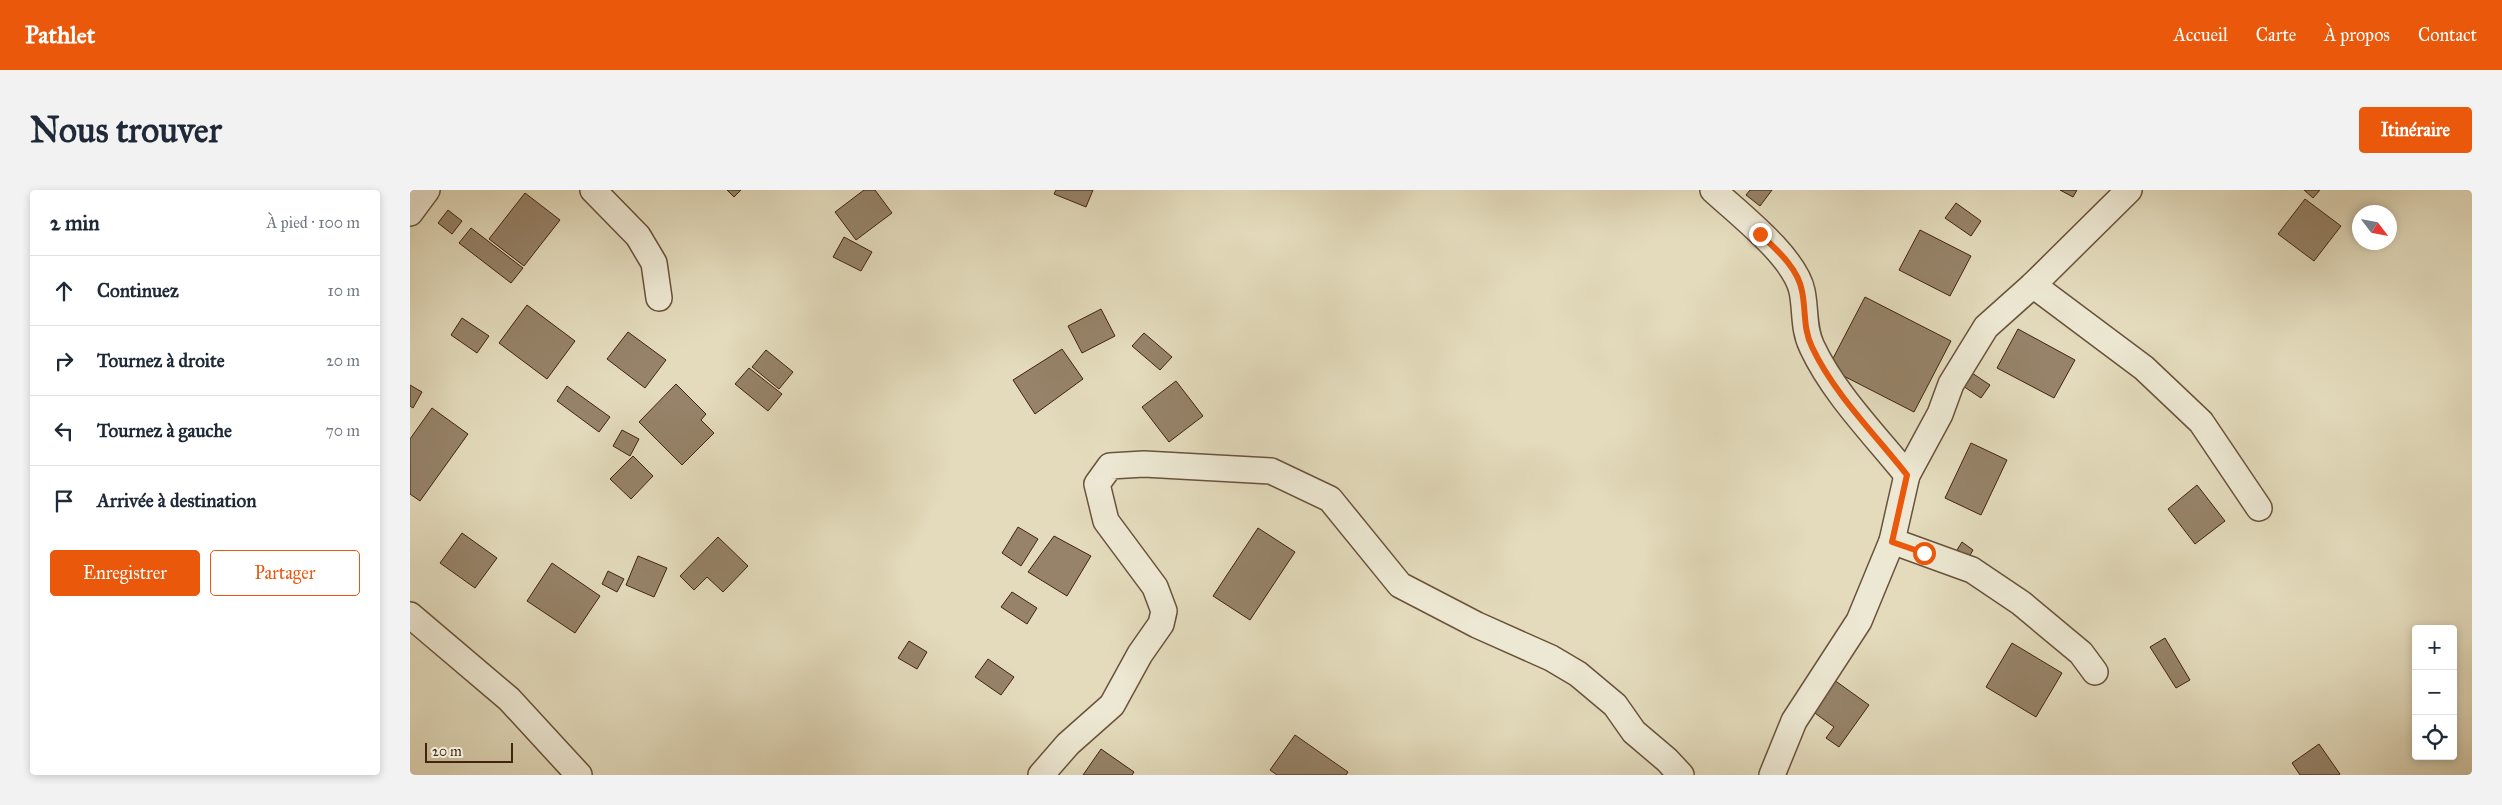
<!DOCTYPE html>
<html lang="fr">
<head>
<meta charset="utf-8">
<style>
  :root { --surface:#fff; --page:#f2f2f3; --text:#1f2937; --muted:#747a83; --line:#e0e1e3; --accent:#ea580c }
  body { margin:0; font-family:"IM FELL Great Primer",serif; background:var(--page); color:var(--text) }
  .controls { position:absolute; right:15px; bottom:15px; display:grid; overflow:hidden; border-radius:5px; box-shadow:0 2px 8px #0003 }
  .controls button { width:45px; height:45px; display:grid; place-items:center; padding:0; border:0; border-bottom:1px solid var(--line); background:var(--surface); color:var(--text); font:25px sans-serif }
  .compass { position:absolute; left:1942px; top:15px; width:45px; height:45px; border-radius:50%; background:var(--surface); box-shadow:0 2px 8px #0003; rotate:122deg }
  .scale { position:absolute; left:15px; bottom:12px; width:88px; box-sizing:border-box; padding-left:5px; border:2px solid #422410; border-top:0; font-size:14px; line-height:18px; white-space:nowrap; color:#422410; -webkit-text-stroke:4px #ede8d3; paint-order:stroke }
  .stop { position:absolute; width:15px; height:15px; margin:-11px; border:4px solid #ea580c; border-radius:50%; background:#fff }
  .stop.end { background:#ea580c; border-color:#fff; box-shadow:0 1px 5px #0008 }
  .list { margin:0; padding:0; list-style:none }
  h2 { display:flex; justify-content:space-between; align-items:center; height:65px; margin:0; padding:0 20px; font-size:21px }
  h2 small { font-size:16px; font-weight:400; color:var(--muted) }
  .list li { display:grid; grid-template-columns:32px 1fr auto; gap:15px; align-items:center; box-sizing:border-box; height:70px; padding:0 20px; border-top:1px solid var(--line) }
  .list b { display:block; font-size:19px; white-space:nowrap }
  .list em { font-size:16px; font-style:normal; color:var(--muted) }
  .actions { display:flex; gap:10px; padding:15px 20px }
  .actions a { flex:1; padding:11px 0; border:1px solid var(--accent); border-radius:5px; text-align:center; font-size:18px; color:var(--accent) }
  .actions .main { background:var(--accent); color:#fff }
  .icon { flex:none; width:28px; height:28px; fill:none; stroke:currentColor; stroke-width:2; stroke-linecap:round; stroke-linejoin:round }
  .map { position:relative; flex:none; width:2062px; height:585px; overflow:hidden; border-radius:5px }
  header { display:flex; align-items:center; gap:30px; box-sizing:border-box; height:70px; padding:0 25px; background:var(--accent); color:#fff }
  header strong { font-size:24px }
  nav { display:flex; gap:28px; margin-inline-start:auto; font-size:18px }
  .intro { display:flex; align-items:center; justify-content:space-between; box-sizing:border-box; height:120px; padding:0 30px }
  h1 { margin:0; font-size:35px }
  .button { padding:12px 22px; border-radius:5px; background:var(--accent); color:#fff; font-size:18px; font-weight:700 }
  main { display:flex; gap:30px; padding:0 30px }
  aside { flex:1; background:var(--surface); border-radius:5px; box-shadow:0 2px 8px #0003 }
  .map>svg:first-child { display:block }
  .building { fill:#968369; stroke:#422410 }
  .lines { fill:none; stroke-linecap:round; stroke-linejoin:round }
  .minor-casing { stroke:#6a523b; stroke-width:28 }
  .minor { stroke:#ede8d3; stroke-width:25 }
  .route { stroke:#ea580c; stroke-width:6 }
</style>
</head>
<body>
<header>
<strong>Pathlet</strong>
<nav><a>Accueil</a><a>Carte</a><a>À propos</a><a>Contact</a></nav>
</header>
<div class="intro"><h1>Nous trouver</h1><a class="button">Itinéraire</a></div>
<main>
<aside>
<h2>2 min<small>À pied · 100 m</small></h2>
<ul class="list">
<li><svg class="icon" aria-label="ahead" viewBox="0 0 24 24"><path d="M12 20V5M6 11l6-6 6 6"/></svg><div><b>Continuez</b></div><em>10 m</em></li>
<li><svg class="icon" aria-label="right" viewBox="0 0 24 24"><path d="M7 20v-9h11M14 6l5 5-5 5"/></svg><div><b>Tournez à droite</b></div><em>20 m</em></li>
<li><svg class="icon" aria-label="left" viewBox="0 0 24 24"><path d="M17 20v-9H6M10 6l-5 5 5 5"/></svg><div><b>Tournez à gauche</b></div><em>70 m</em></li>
<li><svg class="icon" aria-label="arrive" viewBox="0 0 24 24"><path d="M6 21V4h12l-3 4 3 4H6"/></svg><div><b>Arrivée à destination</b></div></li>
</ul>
<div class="actions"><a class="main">Enregistrer</a><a>Partager</a></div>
</aside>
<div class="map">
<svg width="2062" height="585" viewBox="0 0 2062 585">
  <rect width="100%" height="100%" fill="#e3dbbc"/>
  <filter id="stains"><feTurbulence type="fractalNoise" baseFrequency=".004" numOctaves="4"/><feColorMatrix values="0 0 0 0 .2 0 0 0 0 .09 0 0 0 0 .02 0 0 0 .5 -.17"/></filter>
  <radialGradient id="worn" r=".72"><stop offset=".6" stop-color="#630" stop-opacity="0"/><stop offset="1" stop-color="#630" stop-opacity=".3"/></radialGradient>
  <g class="building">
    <polygon points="317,0 331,0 324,7"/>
    <polygon points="454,0 465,0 482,23 446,50 425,22"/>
    <polygon points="646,0 683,0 676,17 644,4"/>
    <polygon points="1340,0 1362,0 1350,16 1336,5"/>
    <polygon points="1650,0 1667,0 1663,7"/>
    <polygon points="1894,0 1910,0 1903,8"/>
    <polygon points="115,3 150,30 114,76 79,49"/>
    <polygon points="1895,9 1931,36 1904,71 1868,44"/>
    <polygon points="1546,13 1571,31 1561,46 1535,28"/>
    <polygon points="38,20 52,31 42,44 28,33"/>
    <polygon points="61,38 113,78 101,93 49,53"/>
    <polygon points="1510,40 1561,66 1540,106 1489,80"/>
    <polygon points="434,47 462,62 451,81 423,67"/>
    <polygon points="1455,107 1541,151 1504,222 1418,178"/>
    <polygon points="117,115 165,151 137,189 89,153"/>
    <polygon points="691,119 705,146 672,163 658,136"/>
    <polygon points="52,128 79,146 67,163 41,145"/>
    <polygon points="1608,139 1665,170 1644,208 1587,178"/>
    <polygon points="218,142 256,170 235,198 197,169"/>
    <polygon points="734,143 762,167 750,180 722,156"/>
    <polygon points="652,159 673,189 625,224 603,190"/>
    <polygon points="356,160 383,182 369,199 342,177"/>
    <polygon points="339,178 372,204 358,221 325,194"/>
    <polygon points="1556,179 1580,195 1571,208 1547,192"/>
    <polygon points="766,191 793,226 759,252 732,217"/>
    <polygon points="266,194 296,224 291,230 304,243 272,275 229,232"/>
    <polygon points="0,195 12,202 3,218 0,216"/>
    <polygon points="157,196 200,227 189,242 147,211"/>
    <polygon points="22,218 58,244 10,311 0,304 0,249"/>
    <polygon points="212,240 229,249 220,266 203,256"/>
    <polygon points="1561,253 1597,270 1571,325 1535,308"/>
    <polygon points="223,266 243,286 221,309 200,289"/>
    <polygon points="1787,295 1815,331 1785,354 1758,319"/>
    <polygon points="608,337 628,349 611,376 592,363"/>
    <polygon points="848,338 885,362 840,430 803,406"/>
    <polygon points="52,343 87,368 65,398 30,373"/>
    <polygon points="644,346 681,366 657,406 618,382"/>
    <polygon points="308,347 338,376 313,402 297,387 284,400 270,386"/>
    <polygon points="1552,352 1563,360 1559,367 1547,360"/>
    <polygon points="228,366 257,378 244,407 216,395"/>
    <polygon points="142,373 190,406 165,443 117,411"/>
    <polygon points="198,381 214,389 207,402 192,394"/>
    <polygon points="602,402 627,418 617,434 591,417"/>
    <polygon points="1755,448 1780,490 1766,498 1740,457"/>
    <polygon points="499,451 517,462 507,479 488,468"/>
    <polygon points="1602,453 1652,483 1626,527 1576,497"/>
    <polygon points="578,469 604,487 591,505 565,487"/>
    <polygon points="1420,487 1459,515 1429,557 1416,548 1424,537 1398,518"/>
    <polygon points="885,545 938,582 936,585 867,585 860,580"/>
    <polygon points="1909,554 1930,584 1928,585 1890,585 1882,573"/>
    <polygon points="691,559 724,582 722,585 673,585"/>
  </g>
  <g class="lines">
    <defs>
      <g id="minor">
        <polyline points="183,0 228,46 244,73 249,108"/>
        <path d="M 1303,0 C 1329,24 1385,67 1392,101 C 1396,120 1393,139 1402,157 C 1424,204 1465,245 1497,285"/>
        <polyline points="0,23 17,0"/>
        <polyline points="1623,95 1734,178 1791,232 1849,318"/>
        <polyline points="1482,351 1562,380 1611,413 1671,463 1685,482"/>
        <polyline points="0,425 99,509 169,585"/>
        <polyline points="631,585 658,554 702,515 730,464 751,434 754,421 745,397 696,331 687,294 700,276 734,274 861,281 920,309 990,395 1067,435 1141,468 1168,484 1205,515 1224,542 1257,570 1271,585"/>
        <polyline points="1362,585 1384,531 1449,431 1482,351 1497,285 1530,224 1541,194 1576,137 1623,95 1719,0"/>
      </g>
    </defs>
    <use href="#minor" class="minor-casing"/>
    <use href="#minor" class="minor"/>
  </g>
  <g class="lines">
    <path class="route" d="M 1350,44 C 1367,60 1388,78 1392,101 C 1396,120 1393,139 1402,157 C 1424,204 1465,244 1497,285 L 1482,352 L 1514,363"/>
  </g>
  <rect width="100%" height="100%" filter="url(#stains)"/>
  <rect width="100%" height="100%" fill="url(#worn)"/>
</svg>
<div class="controls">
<button>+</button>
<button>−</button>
<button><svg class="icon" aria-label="locate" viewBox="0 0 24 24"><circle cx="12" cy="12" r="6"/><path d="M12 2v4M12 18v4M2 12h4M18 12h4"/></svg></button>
</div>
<svg class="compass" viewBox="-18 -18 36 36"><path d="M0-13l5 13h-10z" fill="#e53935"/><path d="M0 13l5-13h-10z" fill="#747a83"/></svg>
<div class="scale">20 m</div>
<div class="stop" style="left:1514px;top:363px"></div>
<div class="stop end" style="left:1350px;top:44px"></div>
</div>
</main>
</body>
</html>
